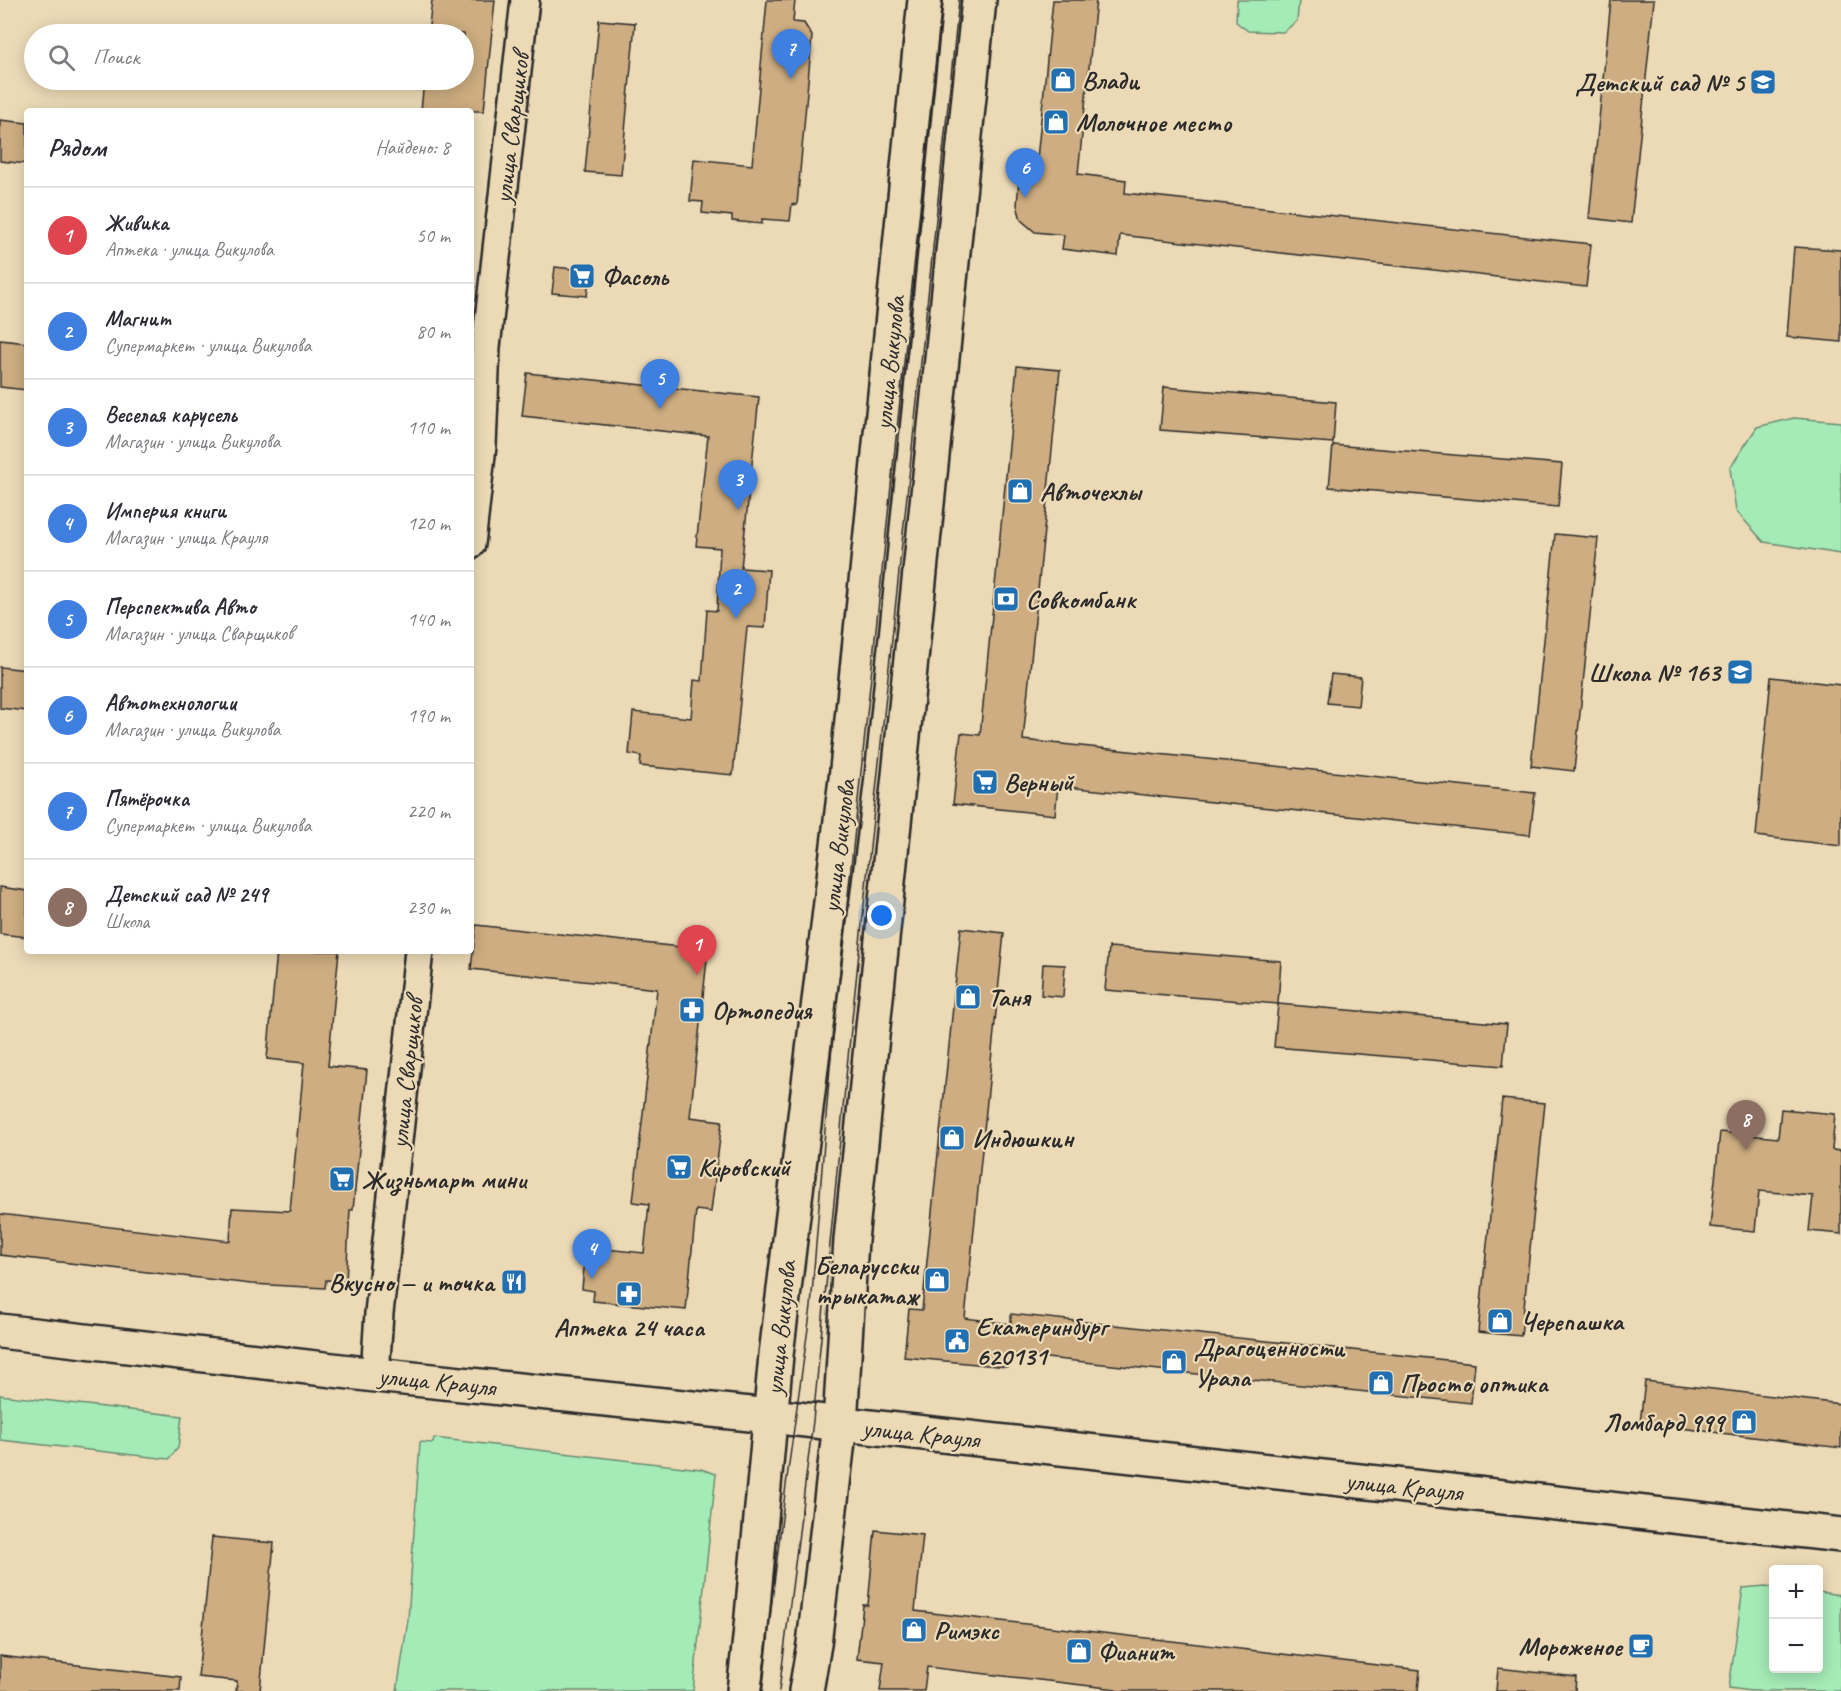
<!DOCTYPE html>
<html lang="ru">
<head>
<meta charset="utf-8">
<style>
  :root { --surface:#fff; --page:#f2f2f3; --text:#2b2b33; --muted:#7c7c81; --line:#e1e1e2; --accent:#1f6fb2 }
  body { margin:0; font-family:Caveat,sans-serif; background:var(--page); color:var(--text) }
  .controls { position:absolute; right:18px; bottom:18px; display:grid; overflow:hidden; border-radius:6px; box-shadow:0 3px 15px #0003 }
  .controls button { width:54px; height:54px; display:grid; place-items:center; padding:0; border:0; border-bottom:2px solid var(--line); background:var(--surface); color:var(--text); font:30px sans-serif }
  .you { position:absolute; left:882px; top:916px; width:21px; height:21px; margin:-15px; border:4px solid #fff; border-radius:50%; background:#1a73e8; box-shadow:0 0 0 9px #1a73e833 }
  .badge { display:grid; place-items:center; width:39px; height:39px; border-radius:50%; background:var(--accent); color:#fff; font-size:20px; font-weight:700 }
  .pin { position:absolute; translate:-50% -50px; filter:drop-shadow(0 2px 3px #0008) }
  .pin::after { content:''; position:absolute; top:32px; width:21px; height:18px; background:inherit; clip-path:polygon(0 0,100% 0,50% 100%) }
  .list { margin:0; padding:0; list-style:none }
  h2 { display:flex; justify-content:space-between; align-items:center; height:78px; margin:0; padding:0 24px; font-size:26px }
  h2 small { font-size:20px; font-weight:400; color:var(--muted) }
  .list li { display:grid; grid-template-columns:39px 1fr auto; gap:18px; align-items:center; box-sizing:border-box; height:96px; padding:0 24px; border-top:2px solid var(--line) }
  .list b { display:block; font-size:22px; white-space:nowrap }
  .list p { margin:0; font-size:20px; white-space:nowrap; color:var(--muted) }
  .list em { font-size:20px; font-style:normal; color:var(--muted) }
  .icon { flex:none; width:33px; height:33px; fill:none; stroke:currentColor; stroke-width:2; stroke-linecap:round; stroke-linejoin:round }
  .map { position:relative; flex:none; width:1841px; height:1691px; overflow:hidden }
  .search { position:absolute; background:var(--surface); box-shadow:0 3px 15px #0003; left:24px; top:24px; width:450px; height:66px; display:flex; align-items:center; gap:15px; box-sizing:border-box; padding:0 21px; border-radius:33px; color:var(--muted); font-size:22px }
  .panel { position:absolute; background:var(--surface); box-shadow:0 3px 15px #0003; left:24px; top:108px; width:450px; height:846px; border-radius:6px }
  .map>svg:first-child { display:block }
  .green { fill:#a5ebb7; stroke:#688b71; stroke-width:1.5 }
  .building { fill:#cdad81; stroke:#2b2b2b; stroke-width:1.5 }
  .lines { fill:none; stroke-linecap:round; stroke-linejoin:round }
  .minor-casing { stroke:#2b2b2b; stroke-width:32 }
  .tertiary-casing { stroke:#2b2b2b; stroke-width:38 }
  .secondary-casing { stroke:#2b2b2b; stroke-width:38 }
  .minor { stroke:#ecdab7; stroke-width:27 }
  .tertiary { stroke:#ecdab7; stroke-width:33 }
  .secondary { stroke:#ecdab7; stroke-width:33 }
  .tram { stroke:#2b2b2b; stroke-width:1.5 }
  .labels { text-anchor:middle; stroke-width:4.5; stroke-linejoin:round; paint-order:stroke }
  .poi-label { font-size:26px; font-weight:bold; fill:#2b2b2b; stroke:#ecdab7; text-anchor:start }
  .street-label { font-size:26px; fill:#2b2b2b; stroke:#ecdab7 }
</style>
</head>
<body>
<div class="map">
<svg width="1841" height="1691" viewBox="0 0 1841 1691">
  <rect width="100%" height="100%" fill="#ecdab7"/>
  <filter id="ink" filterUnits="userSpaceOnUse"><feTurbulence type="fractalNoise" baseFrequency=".0167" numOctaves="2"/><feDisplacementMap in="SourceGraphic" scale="12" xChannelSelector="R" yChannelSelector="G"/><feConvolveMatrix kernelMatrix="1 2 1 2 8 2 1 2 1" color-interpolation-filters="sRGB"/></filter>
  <g filter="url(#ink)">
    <g class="green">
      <polygon points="1237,0 1299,0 1297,21 1283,32 1248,31 1236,22"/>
      <polygon points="1794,418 1841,422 1841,554 1764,542 1736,511 1730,468 1757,427"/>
      <polygon points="0,1395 182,1416 178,1448 169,1459 0,1440"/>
      <polygon points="434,1438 701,1469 716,1474 693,1691 397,1691 408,1620 420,1442 433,1443"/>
      <polygon points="1765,1586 1773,1587 1774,1668 1818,1668 1819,1592 1841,1595 1841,1691 1751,1691 1729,1688 1743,1588"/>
    </g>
    <g class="building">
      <polygon points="432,0 495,0 484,111 421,111 424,80 464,80 464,34 428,34"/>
      <polygon points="767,0 795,0 793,22 804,23 812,36 797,205 792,204 790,221 762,219 762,224 732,221 732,216 702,213 703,202 690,201 694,159 752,165"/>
      <polygon points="1053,0 1096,0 1078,174 1126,180 1125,193 1591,244 1586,287 1120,235 1118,256 1062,249 1064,235 1035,232 1021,220 1017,205 1020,167 1036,169"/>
      <polygon points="1611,0 1654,0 1631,223 1589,218"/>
      <polygon points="599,20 635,23 621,175 585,172"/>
      <polygon points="0,120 27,123 27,164 0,161"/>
      <polygon points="1794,247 1841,250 1841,342 1787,337"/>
      <polygon points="555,267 590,271 587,296 552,293"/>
      <polygon points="0,340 27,343 27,390 0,387"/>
      <polygon points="1017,366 1060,370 1023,740 1535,793 1530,835 1058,786 1055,815 953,804 961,733 980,735"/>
      <polygon points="527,373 759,397 741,568 769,570 765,628 747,627 733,775 640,766 641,756 629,754 633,712 691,718 694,680 702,681 707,610 717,611 720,548 696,546 708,436 522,416"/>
      <polygon points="1164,387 1336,402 1333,443 1160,430"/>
      <polygon points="1333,445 1562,464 1558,507 1329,487"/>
      <polygon points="1555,534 1598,538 1574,771 1531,766"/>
      <polygon points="0,667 27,670 27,711 0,708"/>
      <polygon points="1331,674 1361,677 1358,706 1327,703"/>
      <polygon points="1771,677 1841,685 1841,846 1756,836"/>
      <polygon points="0,887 27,891 27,937 0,934"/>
      <polygon points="476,925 708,950 690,1117 722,1121 711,1212 696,1210 686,1310 593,1301 594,1291 582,1289 586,1247 644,1253 649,1204 633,1202 657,989 471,969"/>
      <polygon points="961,928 1004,933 965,1318 1011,1324 1011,1314 1475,1363 1471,1403 1008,1354 1007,1367 904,1357 909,1309 922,1310"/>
      <polygon points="1109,947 1281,961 1278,1004 1105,990"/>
      <polygon points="277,951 339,951 328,1066 367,1070 353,1210 350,1210 346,1281 326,1280 325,1288 251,1284 0,1255 0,1214 230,1241 232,1208 290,1211 304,1063 267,1059"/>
      <polygon points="1043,964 1065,965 1063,997 1041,995"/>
      <polygon points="1278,1004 1507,1024 1503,1066 1274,1047"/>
      <polygon points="1502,1099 1545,1103 1521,1336 1478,1332"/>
      <polygon points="1781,1109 1835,1114 1832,1150 1841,1151 1841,1234 1809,1231 1813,1196 1759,1191 1755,1231 1710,1227 1720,1132 1778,1138"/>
      <polygon points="1645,1381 1841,1404 1841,1448 1640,1423"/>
      <polygon points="875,1530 923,1535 915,1611 1420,1670 1418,1691 1116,1691 1116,1689 927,1667 924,1691 880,1691 884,1662 857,1659 863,1605 868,1605"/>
      <polygon points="212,1537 274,1543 260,1691 236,1691 237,1681 198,1677"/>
      <polygon points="0,1656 181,1677 180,1691 0,1691"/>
      <polygon points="1498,1668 1576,1677 1575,1691 1496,1691"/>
    </g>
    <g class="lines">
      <defs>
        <g id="minor">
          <polyline points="471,544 482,446 486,347 525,0"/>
          <polyline points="375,1375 379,1313 419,951"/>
        </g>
        <g id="tertiary">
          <polyline points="0,1331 375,1375 770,1416"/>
          <polyline points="744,1691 750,1638 776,1355 846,779 925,0"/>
          <polyline points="806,1691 814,1644 840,1424 851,1240 979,0"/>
        </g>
        <polyline id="secondary" points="770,1416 1432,1489 1841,1535"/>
      </defs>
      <use href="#minor" class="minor-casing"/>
      <use href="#tertiary" class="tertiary-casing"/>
      <use href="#secondary" class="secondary-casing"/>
      <use href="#minor" class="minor"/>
      <use href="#tertiary" class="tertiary"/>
      <use href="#secondary" class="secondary"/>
      <g class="tram">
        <polyline points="761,1691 786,1485 811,1307 830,1067 942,0"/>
        <polyline points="779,1691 813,1421 847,1067 959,0"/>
      </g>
    </g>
  </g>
  <defs>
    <symbol id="shop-square" viewBox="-11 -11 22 22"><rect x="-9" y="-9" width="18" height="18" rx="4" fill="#1f6fb2" stroke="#ecdab7"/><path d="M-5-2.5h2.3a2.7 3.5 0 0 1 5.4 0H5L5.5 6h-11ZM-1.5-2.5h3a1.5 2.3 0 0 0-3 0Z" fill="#fff"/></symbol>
    <symbol id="school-square" viewBox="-11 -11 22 22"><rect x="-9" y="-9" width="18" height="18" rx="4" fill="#1f6fb2" stroke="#ecdab7"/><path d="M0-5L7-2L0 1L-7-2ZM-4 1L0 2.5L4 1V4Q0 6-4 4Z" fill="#fff"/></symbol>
    <symbol id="supermarket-square" viewBox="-11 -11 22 22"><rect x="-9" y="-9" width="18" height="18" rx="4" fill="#1f6fb2" stroke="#ecdab7"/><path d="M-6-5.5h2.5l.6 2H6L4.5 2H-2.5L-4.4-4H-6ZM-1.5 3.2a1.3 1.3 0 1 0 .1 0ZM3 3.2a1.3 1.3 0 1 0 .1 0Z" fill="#fff"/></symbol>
    <symbol id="bank-square" viewBox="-11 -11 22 22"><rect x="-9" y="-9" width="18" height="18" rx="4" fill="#1f6fb2" stroke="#ecdab7"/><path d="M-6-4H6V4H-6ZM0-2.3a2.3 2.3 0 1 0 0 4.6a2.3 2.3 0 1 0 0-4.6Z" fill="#fff"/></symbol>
    <symbol id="pharmacy-square" viewBox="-11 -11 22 22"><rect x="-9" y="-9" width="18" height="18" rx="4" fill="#1f6fb2" stroke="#ecdab7"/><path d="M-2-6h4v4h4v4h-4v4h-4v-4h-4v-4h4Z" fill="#fff"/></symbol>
    <symbol id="restaurant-square" viewBox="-11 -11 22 22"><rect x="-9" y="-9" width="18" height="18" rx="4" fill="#1f6fb2" stroke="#ecdab7"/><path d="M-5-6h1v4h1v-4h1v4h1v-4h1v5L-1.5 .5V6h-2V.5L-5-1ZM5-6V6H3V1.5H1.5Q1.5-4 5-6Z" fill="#fff"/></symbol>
    <symbol id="civic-square" viewBox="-11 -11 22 22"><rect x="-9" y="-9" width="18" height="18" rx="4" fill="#1f6fb2" stroke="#ecdab7"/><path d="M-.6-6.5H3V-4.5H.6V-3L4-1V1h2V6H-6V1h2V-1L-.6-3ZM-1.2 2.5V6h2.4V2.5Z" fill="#fff"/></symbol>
    <symbol id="cafe-square" viewBox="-11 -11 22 22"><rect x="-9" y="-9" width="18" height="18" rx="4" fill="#1f6fb2" stroke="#ecdab7"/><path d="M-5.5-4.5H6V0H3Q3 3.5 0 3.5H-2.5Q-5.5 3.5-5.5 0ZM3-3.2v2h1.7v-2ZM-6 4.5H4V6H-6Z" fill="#fff"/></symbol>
  </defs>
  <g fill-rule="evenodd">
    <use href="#shop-square" x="1048" y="65" width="30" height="30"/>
    <use href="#school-square" x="1748" y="67" width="30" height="30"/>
    <use href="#shop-square" x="1041" y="107" width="30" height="30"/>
    <use href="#supermarket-square" x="567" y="261" width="30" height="30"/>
    <use href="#shop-square" x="1005" y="476" width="30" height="30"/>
    <use href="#bank-square" x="991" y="584" width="30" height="30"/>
    <use href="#school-square" x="1725" y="657" width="30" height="30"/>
    <use href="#supermarket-square" x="970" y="767" width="30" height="30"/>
    <use href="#shop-square" x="953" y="982" width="30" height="30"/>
    <use href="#pharmacy-square" x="677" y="995" width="30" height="30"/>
    <use href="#shop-square" x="937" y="1123" width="30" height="30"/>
    <use href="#supermarket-square" x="664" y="1152" width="30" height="30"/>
    <use href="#supermarket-square" x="327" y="1164" width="30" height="30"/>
    <use href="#shop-square" x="922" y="1265" width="30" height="30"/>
    <use href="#restaurant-square" x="499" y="1267" width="30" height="30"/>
    <use href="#pharmacy-square" x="614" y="1279" width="30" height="30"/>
    <use href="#shop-square" x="1485" y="1306" width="30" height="30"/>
    <use href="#civic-square" x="942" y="1326" width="30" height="30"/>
    <use href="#shop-square" x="1159" y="1347" width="30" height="30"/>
    <use href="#shop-square" x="1366" y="1368" width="30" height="30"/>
    <use href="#shop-square" x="1729" y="1407" width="30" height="30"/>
    <use href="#shop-square" x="899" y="1615" width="30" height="30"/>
    <use href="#cafe-square" x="1626" y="1631" width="30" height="30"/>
    <use href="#shop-square" x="1064" y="1636" width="30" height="30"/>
  </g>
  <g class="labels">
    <g class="poi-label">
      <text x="1082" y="89">Влади</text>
      <text x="1744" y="91" text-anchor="end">Детский сад № 5</text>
      <text x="1076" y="131">Молочное место</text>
      <text x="602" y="285">Фасоль</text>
      <text x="1040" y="500">Авточехлы</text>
      <text x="1026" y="608">Совкомбанк</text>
      <text x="1720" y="681" text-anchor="end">Школа № 163</text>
      <text x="1004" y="791">Верный</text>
      <text x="988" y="1006">Таня</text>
      <text x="712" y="1019">Ортопедия</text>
      <text x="972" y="1147">Индюшкин</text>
      <text x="698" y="1176">Кировский</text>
      <text x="362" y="1188">Жизньмарт мини</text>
      <text x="918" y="1274" text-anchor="end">Беларусски<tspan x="918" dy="30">трыкатаж</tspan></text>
      <text x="494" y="1291" text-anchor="end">Вкусно — и точка</text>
      <text x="1520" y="1330">Черепашка</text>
      <text x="976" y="1335">Екатеринбург<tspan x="976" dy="30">620131</tspan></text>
      <text x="629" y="1336" text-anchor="middle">Аптека 24 часа</text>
      <text x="1194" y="1356">Драгоценности<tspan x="1194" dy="30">Урала</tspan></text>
      <text x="1400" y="1392">Просто оптика</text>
      <text x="1724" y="1431" text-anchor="end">Ломбард 999</text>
      <text x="934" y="1639">Римэкс</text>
      <text x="1622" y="1655" text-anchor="end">Мороженое</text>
      <text x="1098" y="1660">Фианит</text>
    </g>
    <g class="street-label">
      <text transform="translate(511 128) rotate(-83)" y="9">улица Сварщиков</text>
      <text transform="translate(889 363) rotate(-84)" y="9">улица Викулова</text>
      <text transform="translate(838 846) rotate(-83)" y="9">улица Викулова</text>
      <text transform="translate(406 1073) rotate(-84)" y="9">улица Сварщиков</text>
      <text transform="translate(780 1328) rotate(-84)" y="9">улица Викулова</text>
      <text transform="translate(437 1381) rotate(6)" y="9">улица Крауля</text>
      <text transform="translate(921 1433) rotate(6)" y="9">улица Крауля</text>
      <text transform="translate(1404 1486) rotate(6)" y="9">улица Крауля</text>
    </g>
  </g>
</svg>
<div class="controls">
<button>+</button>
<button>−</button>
</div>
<div class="you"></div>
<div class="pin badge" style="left:697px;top:975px;background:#e0444e">1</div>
<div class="pin badge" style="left:736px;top:619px;background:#3f7fe0">2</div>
<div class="pin badge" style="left:738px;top:510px;background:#3f7fe0">3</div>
<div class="pin badge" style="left:592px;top:1279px;background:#3f7fe0">4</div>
<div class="pin badge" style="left:660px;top:409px;background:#3f7fe0">5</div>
<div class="pin badge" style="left:1025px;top:198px;background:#3f7fe0">6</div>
<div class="pin badge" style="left:791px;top:79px;background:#3f7fe0">7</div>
<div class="pin badge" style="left:1746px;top:1150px;background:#8d6e63">8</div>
<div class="search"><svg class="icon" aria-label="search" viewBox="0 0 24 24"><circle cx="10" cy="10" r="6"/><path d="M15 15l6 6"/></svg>Поиск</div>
<section class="panel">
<h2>Рядом<small>Найдено: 8</small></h2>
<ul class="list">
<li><span class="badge" style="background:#e0444e">1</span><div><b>Живика</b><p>Аптека · улица Викулова</p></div><em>50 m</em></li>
<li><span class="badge" style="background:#3f7fe0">2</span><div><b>Магнит</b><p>Супермаркет · улица Викулова</p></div><em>80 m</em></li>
<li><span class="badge" style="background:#3f7fe0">3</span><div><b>Веселая карусель</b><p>Магазин · улица Викулова</p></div><em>110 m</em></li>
<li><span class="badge" style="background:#3f7fe0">4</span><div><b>Империя книги</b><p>Магазин · улица Крауля</p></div><em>120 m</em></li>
<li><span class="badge" style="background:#3f7fe0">5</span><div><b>Перспектива Авто</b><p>Магазин · улица Сварщиков</p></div><em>140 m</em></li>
<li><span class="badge" style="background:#3f7fe0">6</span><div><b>Автотехнологии</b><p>Магазин · улица Викулова</p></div><em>190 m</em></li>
<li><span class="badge" style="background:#3f7fe0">7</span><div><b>Пятёрочка</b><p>Супермаркет · улица Викулова</p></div><em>220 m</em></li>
<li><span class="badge" style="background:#8d6e63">8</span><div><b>Детский сад № 249</b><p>Школа</p></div><em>230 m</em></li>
</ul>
</section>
</div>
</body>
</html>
